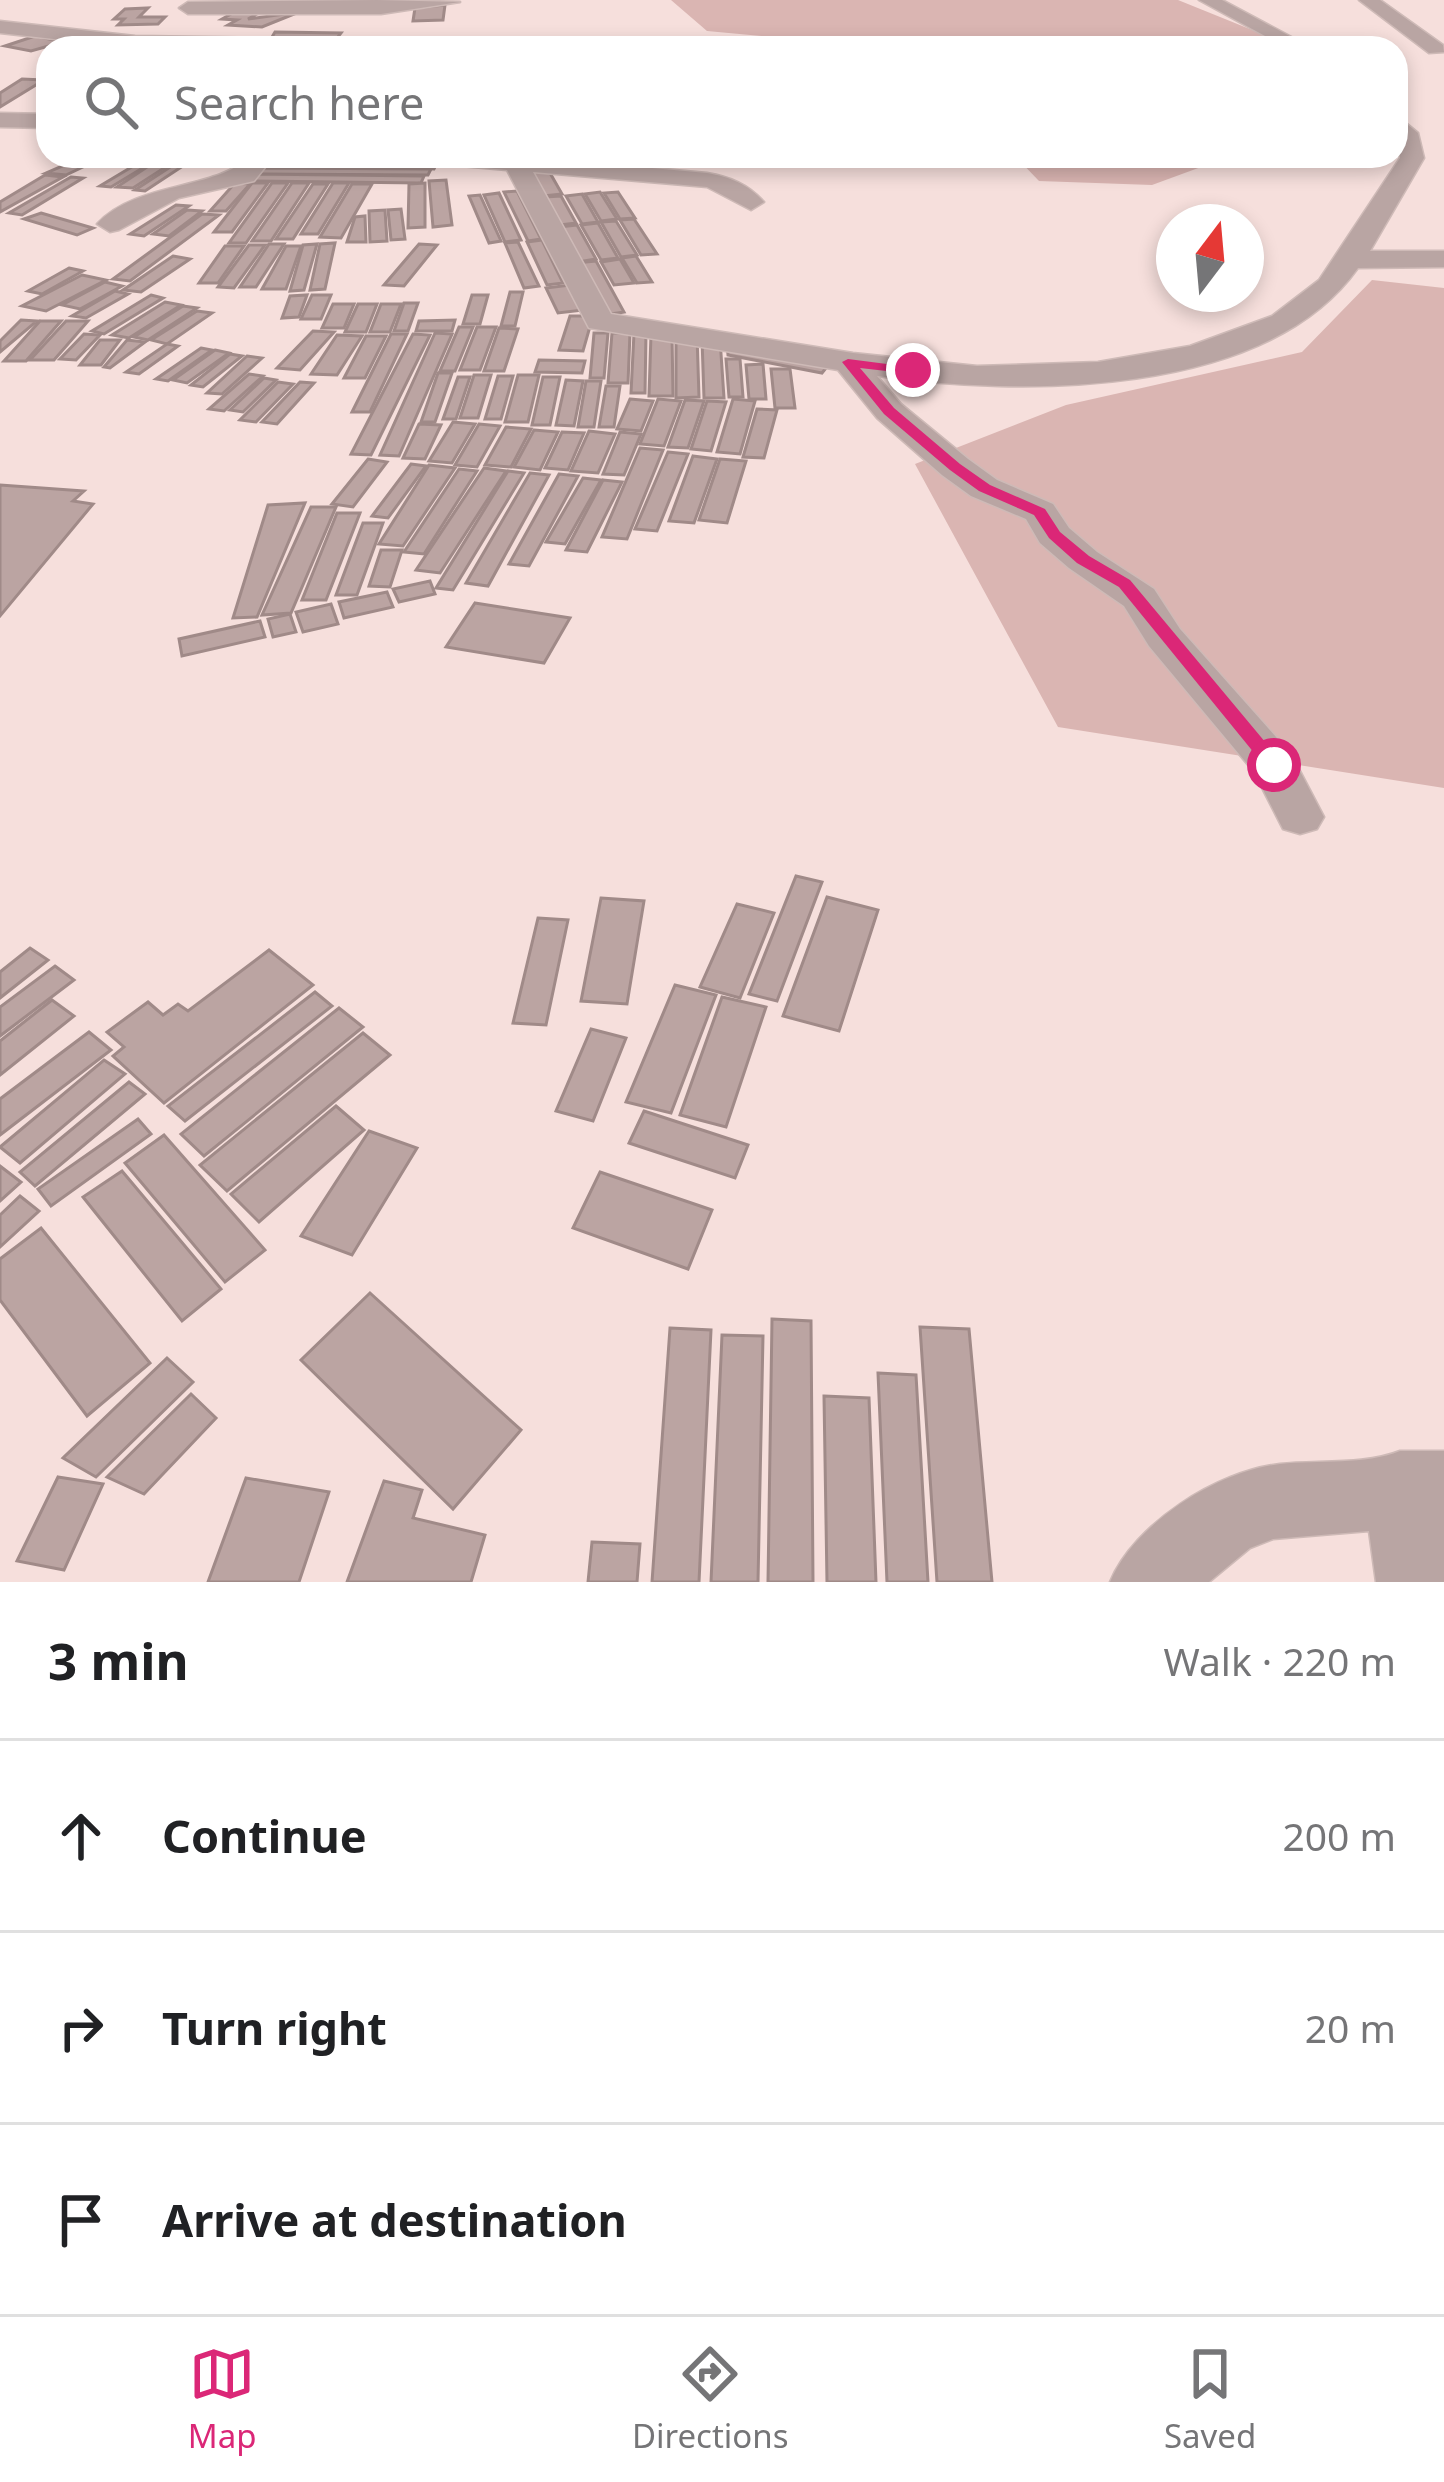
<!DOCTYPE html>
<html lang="en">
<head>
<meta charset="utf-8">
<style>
  :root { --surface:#fff; --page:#f6f6f6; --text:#202124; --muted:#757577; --line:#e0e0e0; --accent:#db2777 }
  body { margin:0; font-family:"Noto Sans",sans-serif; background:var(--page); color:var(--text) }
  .compass { position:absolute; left:1156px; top:204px; width:108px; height:108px; border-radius:50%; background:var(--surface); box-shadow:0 6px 18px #0003; rotate:16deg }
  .stop { position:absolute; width:36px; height:36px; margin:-27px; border:9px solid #db2777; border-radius:50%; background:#fff }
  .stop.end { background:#db2777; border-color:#fff; box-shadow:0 3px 12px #0008 }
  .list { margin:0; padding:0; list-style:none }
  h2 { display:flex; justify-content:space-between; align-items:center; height:156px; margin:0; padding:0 48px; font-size:51px }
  h2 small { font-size:39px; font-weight:400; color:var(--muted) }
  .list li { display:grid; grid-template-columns:78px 1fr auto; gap:36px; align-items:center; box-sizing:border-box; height:192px; padding:0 48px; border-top:3px solid var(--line) }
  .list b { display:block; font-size:45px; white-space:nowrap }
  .list em { font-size:39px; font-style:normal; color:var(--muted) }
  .icon { flex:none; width:66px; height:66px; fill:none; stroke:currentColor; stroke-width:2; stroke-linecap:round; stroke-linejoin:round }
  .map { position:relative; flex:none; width:1444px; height:1582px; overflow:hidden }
  .search { position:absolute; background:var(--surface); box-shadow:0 6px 18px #0003; left:36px; right:36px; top:36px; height:132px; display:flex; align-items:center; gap:30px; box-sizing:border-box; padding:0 42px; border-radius:36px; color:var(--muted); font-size:45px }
  .sheet { height:732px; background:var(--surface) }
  nav { display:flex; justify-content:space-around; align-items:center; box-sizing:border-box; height:168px; border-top:3px solid var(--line); background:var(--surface); font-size:33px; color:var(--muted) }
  nav a { display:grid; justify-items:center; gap:6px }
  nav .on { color:var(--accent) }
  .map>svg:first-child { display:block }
  .green { fill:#dab5b2 }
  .building { fill:#bba4a2; stroke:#a08a88; stroke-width:3 }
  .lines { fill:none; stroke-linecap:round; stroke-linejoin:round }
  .minor-casing { stroke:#cebab7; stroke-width:3 }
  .minor { fill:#b9a5a3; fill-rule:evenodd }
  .route { fill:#db2777 }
</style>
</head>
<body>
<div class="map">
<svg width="1444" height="1582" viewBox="0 0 1444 1582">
  <rect width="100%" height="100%" fill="#f6dfdc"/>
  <g class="green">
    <polygon points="671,0 1178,0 1297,48 825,48 805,40 707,31"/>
    <polygon points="1015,156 1231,156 1152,185 1039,181"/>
    <polygon points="1372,280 1444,288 1444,788 1058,727 915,464 1066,405 1302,352"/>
  </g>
  <g class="building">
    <polygon points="445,5 443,20 413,21 415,8"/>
    <polygon points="148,8 139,17 165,17 158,24 118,25 124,19 114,19 125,9"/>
    <polygon points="240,9 264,10 248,19 299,12 262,27 228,25 237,20 222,19"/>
    <polygon points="275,32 341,33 334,42 276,42 280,38 272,37"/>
    <polygon points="35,36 63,42 31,51 5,46"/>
    <polygon points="22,79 44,80 0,107 0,93"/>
    <polygon points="106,156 66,175 46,173 76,160"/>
    <polygon points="187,156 198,156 145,191 135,190"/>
    <polygon points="145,159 156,160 111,187 100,186"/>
    <polygon points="159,159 175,161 133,188 117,187"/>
    <polygon points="363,162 437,163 434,169 359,167"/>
    <polygon points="546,166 562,194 543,196 530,167"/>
    <polygon points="261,168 431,169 428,175 256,174"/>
    <polygon points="254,174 424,176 421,183 248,181"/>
    <polygon points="45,175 63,177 0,212 0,202"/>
    <polygon points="71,177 83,178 22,215 9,213"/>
    <polygon points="446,180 452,225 433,227 429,181"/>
    <polygon points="235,183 250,184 226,211 210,211"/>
    <polygon points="252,183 268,183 232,232 214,232"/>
    <polygon points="272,183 288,183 246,243 229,243"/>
    <polygon points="292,183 309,183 271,241 252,241"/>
    <polygon points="333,183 349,183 318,234 301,234"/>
    <polygon points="425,183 425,227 408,228 409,184"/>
    <polygon points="313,184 328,184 293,239 276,239"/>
    <polygon points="352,184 372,184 341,238 320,237"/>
    <polygon points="517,191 541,239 528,241 504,192"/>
    <polygon points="600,192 617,219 601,221 585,194"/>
    <polygon points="618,192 635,218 620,219 604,193"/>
    <polygon points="499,193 521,240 505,242 484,195"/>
    <polygon points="582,194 598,222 582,224 566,196"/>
    <polygon points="480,195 501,241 489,243 469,196"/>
    <polygon points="561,196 576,223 560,225 545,197"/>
    <polygon points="176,205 189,206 144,236 130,234"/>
    <polygon points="401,209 405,239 391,240 388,210"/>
    <polygon points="187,210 202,211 169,236 153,234"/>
    <polygon points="385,210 387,241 370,242 369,211"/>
    <polygon points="41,213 93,228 77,235 24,219"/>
    <polygon points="202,214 219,215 130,281 113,279"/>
    <polygon points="365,216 366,242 347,242 355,217"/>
    <polygon points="634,219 657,254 641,255 620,220"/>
    <polygon points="616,221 637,255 621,257 601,222"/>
    <polygon points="598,223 618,258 601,260 581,225"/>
    <polygon points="577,225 596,259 578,262 559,227"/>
    <polygon points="542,240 563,283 547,285 527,242"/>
    <polygon points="518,242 539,286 524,288 505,243"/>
    <polygon points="335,243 325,289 310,290 320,244"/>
    <polygon points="269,244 284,244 256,287 240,287"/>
    <polygon points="317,244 304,290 290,291 303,245"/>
    <polygon points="419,244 437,245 404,286 384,285"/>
    <polygon points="249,245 265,245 234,288 218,287"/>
    <polygon points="225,246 244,246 218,283 199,283"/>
    <polygon points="286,246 301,246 286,289 262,289"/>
    <polygon points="173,256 190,259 141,292 123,290"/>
    <polygon points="636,256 652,282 637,283 622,258"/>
    <polygon points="620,259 634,283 614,285 601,262"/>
    <polygon points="596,261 624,312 604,315 576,263"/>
    <polygon points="69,268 83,271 42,294 28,291"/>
    <polygon points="82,275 106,280 46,311 22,306"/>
    <polygon points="105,282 122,286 80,309 62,305"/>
    <polygon points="570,285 583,310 558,313 546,288"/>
    <polygon points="115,291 128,294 86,318 72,316"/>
    <polygon points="510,292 523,292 515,326 501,326"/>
    <polygon points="151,295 163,298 104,334 92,331"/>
    <polygon points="307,295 299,317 282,318 290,296"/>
    <polygon points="312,295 331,295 321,319 301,319"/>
    <polygon points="472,295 488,295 480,324 463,324"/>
    <polygon points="165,302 181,305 129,338 112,335"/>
    <polygon points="404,303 418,303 408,331 394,331"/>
    <polygon points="333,304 354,304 344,328 322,328"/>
    <polygon points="358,304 377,304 366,332 345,332"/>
    <polygon points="381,304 401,304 390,332 370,332"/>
    <polygon points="183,306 197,308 148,340 134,337"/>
    <polygon points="197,311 212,313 167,344 151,340"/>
    <polygon points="570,316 593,316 583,351 559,350"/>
    <polygon points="21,320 37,321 0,352 0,341"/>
    <polygon points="455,320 452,331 416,331 419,321"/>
    <polygon points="40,321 61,321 26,361 4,361"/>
    <polygon points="66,321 88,321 54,360 30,360"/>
    <polygon points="459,327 473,327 455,371 440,371"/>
    <polygon points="477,327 496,327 480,370 460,370"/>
    <polygon points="499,328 518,329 504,371 484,371"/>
    <polygon points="313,331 334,332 300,370 277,368"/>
    <polygon points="435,333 452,334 399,456 380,455"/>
    <polygon points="594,333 608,333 604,378 590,378"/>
    <polygon points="612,333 630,333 628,383 608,383"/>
    <polygon points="634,333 646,333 645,393 631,393"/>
    <polygon points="84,334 100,335 76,360 60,359"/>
    <polygon points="391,334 407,334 370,412 352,412"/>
    <polygon points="413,334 430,335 371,455 351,454"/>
    <polygon points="651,334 672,334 673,396 649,396"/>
    <polygon points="337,335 362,336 337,375 311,374"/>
    <polygon points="676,335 697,335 699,397 676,398"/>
    <polygon points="366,336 386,336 365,378 344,378"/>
    <polygon points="702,339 720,339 724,398 704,398"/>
    <polygon points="100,340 120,340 101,365 80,365"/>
    <polygon points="127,340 145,342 110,368 104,367"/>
    <polygon points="727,343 830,363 822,373 728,355"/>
    <polygon points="167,344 178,346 139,374 126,372"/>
    <polygon points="201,348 212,350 168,381 156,379"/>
    <polygon points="215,350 229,353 187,383 173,380"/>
    <polygon points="230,354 242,356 203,387 191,385"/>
    <polygon points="247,356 262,358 222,394 207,393"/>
    <polygon points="726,359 740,359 743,397 729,397"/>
    <polygon points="539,360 585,361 582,373 535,372"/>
    <polygon points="763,364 766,399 749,399 746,365"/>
    <polygon points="771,369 790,369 795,408 775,408"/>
    <polygon points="438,373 452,373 435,422 421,422"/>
    <polygon points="249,374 263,376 224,411 209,409"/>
    <polygon points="474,375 491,375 478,418 460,418"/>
    <polygon points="518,375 539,375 528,422 505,422"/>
    <polygon points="498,376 513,376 501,419 485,419"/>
    <polygon points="458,377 470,377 456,419 443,419"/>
    <polygon points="543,377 560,377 550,425 532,425"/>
    <polygon points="264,378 276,380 243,412 230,410"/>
    <polygon points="566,380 583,381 574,426 556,425"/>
    <polygon points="586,381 601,381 594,427 578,427"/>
    <polygon points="278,382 293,384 256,422 240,420"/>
    <polygon points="300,382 314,383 277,424 262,422"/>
    <polygon points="606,386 620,386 614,427 599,427"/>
    <polygon points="630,399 653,401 641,431 617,429"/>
    <polygon points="658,399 681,401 664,446 640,444"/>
    <polygon points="733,399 755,401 740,454 717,452"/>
    <polygon points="685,400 704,401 688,448 668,447"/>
    <polygon points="707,401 726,402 711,451 691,449"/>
    <polygon points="757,409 777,410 764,458 743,457"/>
    <polygon points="453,422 475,424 452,463 429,461"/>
    <polygon points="419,424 441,425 425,459 403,458"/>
    <polygon points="479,424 500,426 477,467 455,465"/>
    <polygon points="506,427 531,429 511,467 485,465"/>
    <polygon points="534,430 558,432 540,470 514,467"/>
    <polygon points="589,431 615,434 598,473 571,471"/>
    <polygon points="562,432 584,433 568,470 545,468"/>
    <polygon points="620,432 641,434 624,475 603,474"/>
    <polygon points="640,448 663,450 627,539 602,537"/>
    <polygon points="668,452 688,454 657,531 635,529"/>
    <polygon points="693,456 717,459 694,523 669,521"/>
    <polygon points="368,459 387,462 353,507 332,504"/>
    <polygon points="720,459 746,461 727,523 699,520"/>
    <polygon points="411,464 426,466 388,518 372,516"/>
    <polygon points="429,465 455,468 403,546 379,544"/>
    <polygon points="484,468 506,471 440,573 416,570"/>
    <polygon points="459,469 477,471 424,554 404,552"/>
    <polygon points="508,471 524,473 453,590 436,588"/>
    <polygon points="530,473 549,475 488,586 466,583"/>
    <polygon points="559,474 578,476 529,566 509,564"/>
    <polygon points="583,478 601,480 565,544 546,542"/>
    <polygon points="603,480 622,482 587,552 566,550"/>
    <polygon points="0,485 84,491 73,501 93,504 0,616"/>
    <polygon points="305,503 257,617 233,618 268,505"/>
    <polygon points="311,507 336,507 291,613 262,615"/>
    <polygon points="337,513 360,513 326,600 302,600"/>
    <polygon points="363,523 383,523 357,595 336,595"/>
    <polygon points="381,550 402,550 390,587 369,586"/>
    <polygon points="430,581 435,594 399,602 393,589"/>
    <polygon points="387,592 393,607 344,618 339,602"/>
    <polygon points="475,603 570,618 544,663 446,647"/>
    <polygon points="331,604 338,624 303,632 296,612"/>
    <polygon points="290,614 296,632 273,637 268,619"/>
    <polygon points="260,621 265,637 182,656 179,639"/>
    <polygon points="796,876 822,882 777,1001 749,994"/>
    <polygon points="827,897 878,910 839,1031 783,1016"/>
    <polygon points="601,898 644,901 627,1004 581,1001"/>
    <polygon points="737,904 774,913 740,998 700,987"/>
    <polygon points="538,918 568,920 546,1025 513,1023"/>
    <polygon points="30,948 48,960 0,998 0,972"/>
    <polygon points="269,950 313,985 164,1103 113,1056 124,1047 107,1032 148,1002 163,1015 178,1004 188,1011"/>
    <polygon points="55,966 74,980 0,1036 0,1007"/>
    <polygon points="675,985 716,995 671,1113 626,1102"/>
    <polygon points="315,992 332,1006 185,1121 168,1106"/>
    <polygon points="722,997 766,1007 726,1127 680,1115"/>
    <polygon points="52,1000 74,1016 0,1075 0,1041"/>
    <polygon points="339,1008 363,1027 204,1156 181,1134"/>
    <polygon points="591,1029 626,1038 593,1121 556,1111"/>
    <polygon points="89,1032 111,1050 0,1135 0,1099"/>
    <polygon points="363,1033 390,1055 227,1191 200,1165"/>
    <polygon points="104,1060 125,1074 20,1163 0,1147"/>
    <polygon points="129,1082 145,1094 35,1186 20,1172"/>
    <polygon points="336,1106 364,1130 259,1222 231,1194"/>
    <polygon points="644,1111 748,1145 735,1178 629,1143"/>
    <polygon points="138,1119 151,1134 51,1206 38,1189"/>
    <polygon points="369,1131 417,1148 352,1255 301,1236"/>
    <polygon points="164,1135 265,1250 225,1282 125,1163"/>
    <polygon points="0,1166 21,1182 0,1201"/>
    <polygon points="122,1171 221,1289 182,1321 83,1197"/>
    <polygon points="600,1172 712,1210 688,1269 573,1228"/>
    <polygon points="20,1196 39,1211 0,1247 0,1215"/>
    <polygon points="41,1228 150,1363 87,1416 0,1300 0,1259"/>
    <polygon points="370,1293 521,1430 453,1509 301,1360"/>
    <polygon points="772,1319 811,1321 813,1582 768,1582"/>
    <polygon points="920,1327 969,1329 992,1582 937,1582"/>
    <polygon points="670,1328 711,1330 699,1582 652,1582"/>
    <polygon points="722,1335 763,1336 758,1582 711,1582"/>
    <polygon points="167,1358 193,1382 96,1477 63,1458"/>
    <polygon points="878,1373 916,1375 928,1582 887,1582"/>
    <polygon points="191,1394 216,1418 144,1494 107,1477"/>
    <polygon points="824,1396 869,1398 876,1582 827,1582"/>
    <polygon points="58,1477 103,1484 64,1570 17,1561"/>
    <polygon points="246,1478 329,1492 299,1582 208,1582"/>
    <polygon points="384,1481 422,1490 413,1518 485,1535 471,1582 347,1582"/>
    <polygon points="592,1542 640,1544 637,1582 588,1582"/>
  </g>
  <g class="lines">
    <defs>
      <g id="minor">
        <polygon points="377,0 460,2 381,14 188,14 179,8 188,2"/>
        <polygon points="1199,0 1222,0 1312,48 1287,48"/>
        <polygon points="1359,0 1380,0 1443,45 1444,52 1429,53"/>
        <polygon points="0,21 135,36 425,40 435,46 135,48 0,33"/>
        <polygon points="0,113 48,114 48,128 0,127"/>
        <path d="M 1396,115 L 1418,133 L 1424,158 L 1370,251 L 1444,251 L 1444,267 L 1358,268 C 1265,399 1020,396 877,376 L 901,404 L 968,459 L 997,480 L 1053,504 L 1069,528 L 1097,552 L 1154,589 L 1180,629 L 1291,754 L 1324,817 L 1317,829 L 1300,834 L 1283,829 L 1254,772 L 1149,646 L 1124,606 L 1069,568 L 1040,543 L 1026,519 L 971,496 L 942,475 L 877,418 L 838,370 L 589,328 L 507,170 L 427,163 L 415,156 L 520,156 L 707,173 C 730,177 748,184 764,202 L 751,210 L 707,187 L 533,172 L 611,314 L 853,353 L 977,366 L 1098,362 L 1190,346 L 1272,316 L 1319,280 L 1400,158 Z"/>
        <path d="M 249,156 L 274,156 L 254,181 L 179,198 L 119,230 L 110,232 L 97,224 C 136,181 219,190 249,156 Z"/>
        <path d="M 1400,1451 L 1444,1451 L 1444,1582 L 1376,1582 L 1369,1531 L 1273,1539 L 1250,1548 L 1209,1582 L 1110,1582 C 1134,1524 1217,1471 1280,1464 C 1318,1460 1365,1465 1400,1451 Z"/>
      </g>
    </defs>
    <use href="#minor" class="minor-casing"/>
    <use href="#minor" class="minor"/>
  </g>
  <polygon class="route" points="848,359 918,368 913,374 860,368 894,408 960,464 990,485 1045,509 1060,532 1089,556 1130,580 1281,761 1281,770 1268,770 1119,587 1077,563 1049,538 1034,515 979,491 950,470 884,414 842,362"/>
</svg>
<svg class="compass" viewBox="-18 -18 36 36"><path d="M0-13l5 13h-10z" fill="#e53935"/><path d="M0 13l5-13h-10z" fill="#757577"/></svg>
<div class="stop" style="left:1274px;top:765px"></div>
<div class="stop end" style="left:913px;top:370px"></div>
<div class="search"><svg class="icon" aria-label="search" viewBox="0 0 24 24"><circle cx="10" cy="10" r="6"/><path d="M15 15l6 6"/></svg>Search here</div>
</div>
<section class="sheet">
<h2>3 min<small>Walk · 220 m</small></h2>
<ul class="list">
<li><svg class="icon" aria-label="ahead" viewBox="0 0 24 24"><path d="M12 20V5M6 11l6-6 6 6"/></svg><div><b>Continue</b></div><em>200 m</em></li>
<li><svg class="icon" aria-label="right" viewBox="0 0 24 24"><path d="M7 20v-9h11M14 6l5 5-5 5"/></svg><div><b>Turn right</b></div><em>20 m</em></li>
<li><svg class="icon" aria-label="arrive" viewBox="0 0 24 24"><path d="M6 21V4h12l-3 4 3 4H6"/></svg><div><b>Arrive at destination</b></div></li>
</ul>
</section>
<nav>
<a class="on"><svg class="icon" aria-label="map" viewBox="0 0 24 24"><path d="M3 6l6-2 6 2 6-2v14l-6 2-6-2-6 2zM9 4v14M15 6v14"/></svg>Map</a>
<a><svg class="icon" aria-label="directions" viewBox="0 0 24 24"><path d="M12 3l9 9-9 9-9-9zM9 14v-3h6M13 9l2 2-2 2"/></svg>Directions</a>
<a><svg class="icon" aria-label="saved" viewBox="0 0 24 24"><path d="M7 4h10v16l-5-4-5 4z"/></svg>Saved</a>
</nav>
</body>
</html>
